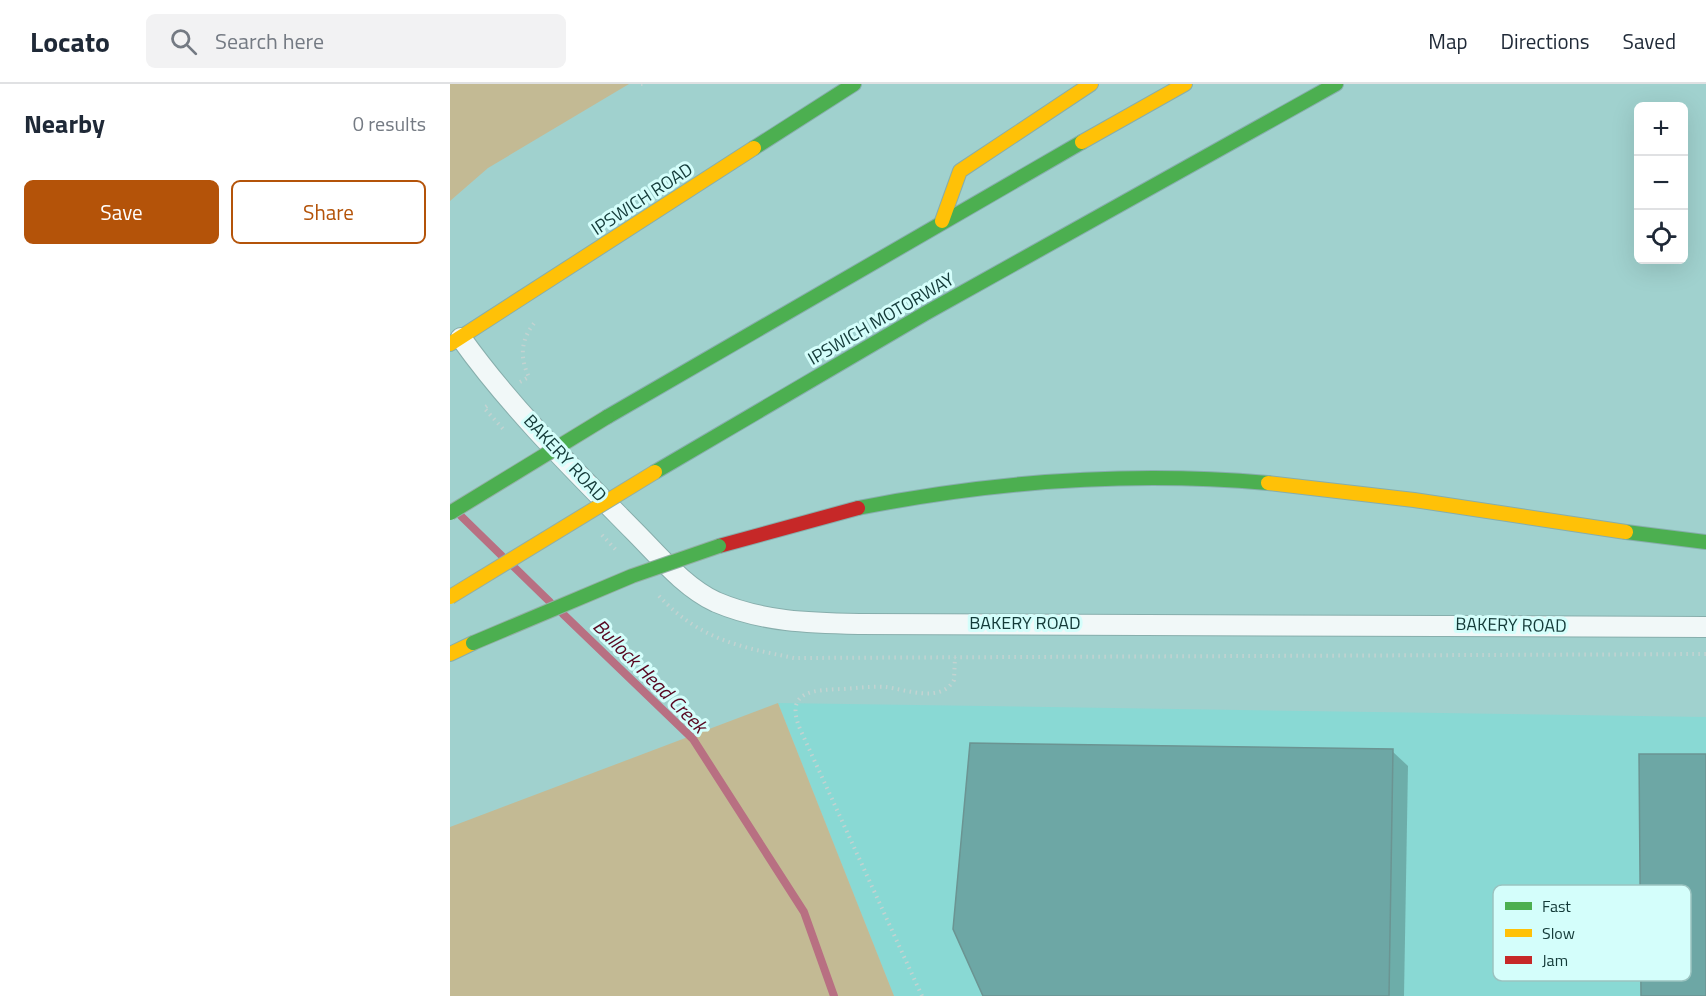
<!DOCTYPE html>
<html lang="en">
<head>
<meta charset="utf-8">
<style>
  :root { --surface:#fff; --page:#f2f2f3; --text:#1f2937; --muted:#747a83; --line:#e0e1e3; --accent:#b45309 }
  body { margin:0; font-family:"Titillium Web",sans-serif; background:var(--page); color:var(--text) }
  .controls { position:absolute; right:18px; top:18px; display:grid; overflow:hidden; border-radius:9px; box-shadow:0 6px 24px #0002 }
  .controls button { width:54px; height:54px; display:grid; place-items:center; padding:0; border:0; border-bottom:2px solid var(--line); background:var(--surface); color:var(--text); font:30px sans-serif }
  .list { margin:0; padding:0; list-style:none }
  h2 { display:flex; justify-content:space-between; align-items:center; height:78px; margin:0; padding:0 24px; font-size:26px }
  h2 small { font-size:20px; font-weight:400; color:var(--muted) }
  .actions { display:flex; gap:12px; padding:18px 24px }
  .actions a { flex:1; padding:14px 0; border:2px solid var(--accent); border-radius:9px; text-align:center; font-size:21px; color:var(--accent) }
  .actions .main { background:var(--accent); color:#fff }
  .icon { flex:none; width:33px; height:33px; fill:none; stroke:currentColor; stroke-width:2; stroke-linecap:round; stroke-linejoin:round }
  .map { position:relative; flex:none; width:1256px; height:912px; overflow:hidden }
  header { display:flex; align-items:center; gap:36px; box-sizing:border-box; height:84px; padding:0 30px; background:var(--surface); border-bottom:2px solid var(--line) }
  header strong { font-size:28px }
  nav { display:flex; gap:33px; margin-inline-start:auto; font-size:21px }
  .search { width:420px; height:54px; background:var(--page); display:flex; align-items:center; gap:15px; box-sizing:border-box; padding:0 21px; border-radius:9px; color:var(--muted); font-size:22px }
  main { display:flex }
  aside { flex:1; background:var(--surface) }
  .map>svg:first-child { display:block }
  .built { fill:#89d9d4 }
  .green { fill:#c3ba94 }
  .shadow { fill:#0003 }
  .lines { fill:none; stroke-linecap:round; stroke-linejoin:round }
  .stream { stroke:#b87082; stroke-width:8 }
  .building { fill:#6da7a5; stroke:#6b9492; stroke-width:1.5 }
  .street-casing { stroke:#87aeac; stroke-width:22 }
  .fast-casing { stroke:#87aeac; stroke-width:16 }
  .slow-casing { stroke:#87aeac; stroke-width:16 }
  .jam-casing { stroke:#87aeac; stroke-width:16 }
  .path { stroke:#c2d3d1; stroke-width:4; stroke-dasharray:1.5 4.5; stroke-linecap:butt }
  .street { stroke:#f1f8f8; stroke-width:20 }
  .fast { stroke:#4caf50; stroke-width:14 }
  .slow { stroke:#ffc107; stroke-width:14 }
  .jam { stroke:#c62828; stroke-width:14 }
  .fast-bridge-casing { stroke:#92afa5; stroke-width:16; stroke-linecap:butt }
  .slow-bridge-casing { stroke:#92afa5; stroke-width:16; stroke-linecap:butt }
  .fast-bridge { stroke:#4caf50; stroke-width:14 }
  .slow-bridge { stroke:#ffc107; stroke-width:14 }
  .labels { text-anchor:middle; stroke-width:6; stroke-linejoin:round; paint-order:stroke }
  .street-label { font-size:18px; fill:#133a38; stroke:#d4fefb }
  .water-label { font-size:20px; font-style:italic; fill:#590720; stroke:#d4fefb }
  .key { fill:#d4fefb; stroke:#9ac3c0; stroke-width:1.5 }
  .key-label { font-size:16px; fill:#133a38 }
</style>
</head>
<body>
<header>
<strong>Locato</strong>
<div class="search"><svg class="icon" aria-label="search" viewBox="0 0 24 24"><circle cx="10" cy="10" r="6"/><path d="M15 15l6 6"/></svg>Search here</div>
<nav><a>Map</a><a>Directions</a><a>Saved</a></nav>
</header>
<main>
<aside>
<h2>Nearby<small>0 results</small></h2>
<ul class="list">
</ul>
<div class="actions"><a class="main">Save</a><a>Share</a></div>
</aside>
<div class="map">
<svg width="1256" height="912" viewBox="0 0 1256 912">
  <rect width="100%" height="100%" fill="#a0d1ce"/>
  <polygon class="built" points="328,619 1256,633 1256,912 444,912"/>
  <g class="green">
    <polygon points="0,0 179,0 38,84 0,117"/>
    <polygon points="328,619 444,912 0,912 0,743"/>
  </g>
  <polygon class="shadow" points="942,667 958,682 954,912 534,912"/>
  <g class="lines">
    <g class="stream">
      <polyline points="11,432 52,472"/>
      <polyline points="63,482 100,518"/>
      <polyline points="113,530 243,655 354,828 384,912"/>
    </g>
  </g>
  <g class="building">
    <polygon points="520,659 943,665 939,912 533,912 503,845"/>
    <polygon points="1189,670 1256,670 1256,912 1191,912"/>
  </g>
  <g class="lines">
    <defs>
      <path id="street" d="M 11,254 C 61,324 124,386 184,447 C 209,472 234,503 266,518 C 313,538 359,539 409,540 L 1256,543"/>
      <g id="fast">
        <polyline points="304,64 404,0"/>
        <polyline points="157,333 632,58"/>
        <polyline points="205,388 476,229 886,0"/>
        <path d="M 408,424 C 544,397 680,387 818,399"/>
        <polyline points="1176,448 1256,458"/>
      </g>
      <g id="slow">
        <polyline points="632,58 735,0"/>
        <polyline points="492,137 510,87 641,0"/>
        <polyline points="0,260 304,64"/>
        <polyline points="818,399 964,416 1176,448"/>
        <polyline points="0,570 23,559"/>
      </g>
      <polyline id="jam" points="269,462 408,424"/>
    </defs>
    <use href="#street" class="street-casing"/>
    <use href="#fast" class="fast-casing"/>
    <use href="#slow" class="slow-casing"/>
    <use href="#jam" class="jam-casing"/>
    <g class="path">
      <polyline points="191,0 194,0"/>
      <path d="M 70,298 L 79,293 C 69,273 71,254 86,237"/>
      <polyline points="37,322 34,324 55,347"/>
      <polyline points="152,451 167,467"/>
      <path d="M 209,512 C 249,555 289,563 344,574 L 1256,570"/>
      <path d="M 472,912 L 350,645 C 334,606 364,606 393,605 C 407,604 421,602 435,603 C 455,605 491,620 504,596 L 505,573"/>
    </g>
    <use href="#street" class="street"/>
    <use href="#fast" class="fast"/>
    <use href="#slow" class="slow"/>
    <use href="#jam" class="jam"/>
    <defs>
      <g id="fast-bridge">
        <polyline points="0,429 157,333"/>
        <polyline points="23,559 182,492 269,462"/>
      </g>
      <polyline id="slow-bridge" points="0,513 205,388"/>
    </defs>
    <use href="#fast-bridge" class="fast-bridge-casing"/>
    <use href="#slow-bridge" class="slow-bridge-casing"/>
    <use href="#fast-bridge" class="fast-bridge"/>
    <use href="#slow-bridge" class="slow-bridge"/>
  </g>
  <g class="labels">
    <g class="street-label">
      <text transform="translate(192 115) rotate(-33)" y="6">IPSWICH ROAD</text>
      <text transform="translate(431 235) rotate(-30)" y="6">IPSWICH MOTORWAY</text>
      <text transform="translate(115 374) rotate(47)" y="6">BAKERY ROAD</text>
      <text x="575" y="545">BAKERY ROAD</text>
      <text transform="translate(1061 541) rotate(1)" y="6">BAKERY ROAD</text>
    </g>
    <g class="water-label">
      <text transform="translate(200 592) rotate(45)" y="7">Bullock Head Creek</text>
    </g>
  </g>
  <rect x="1043" y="801" width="198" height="96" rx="9" class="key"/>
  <rect x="1055" y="818" width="27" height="8" fill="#4caf50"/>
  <rect x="1055" y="845" width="27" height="8" fill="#ffc107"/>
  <rect x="1055" y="872" width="27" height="8" fill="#c62828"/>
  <g class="key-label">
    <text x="1092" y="828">Fast</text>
    <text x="1092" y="855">Slow</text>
    <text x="1092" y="882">Jam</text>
  </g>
</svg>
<div class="controls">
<button>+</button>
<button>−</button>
<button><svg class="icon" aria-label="locate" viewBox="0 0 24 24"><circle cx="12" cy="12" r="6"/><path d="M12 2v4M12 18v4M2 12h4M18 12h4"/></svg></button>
</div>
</div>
</main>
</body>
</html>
